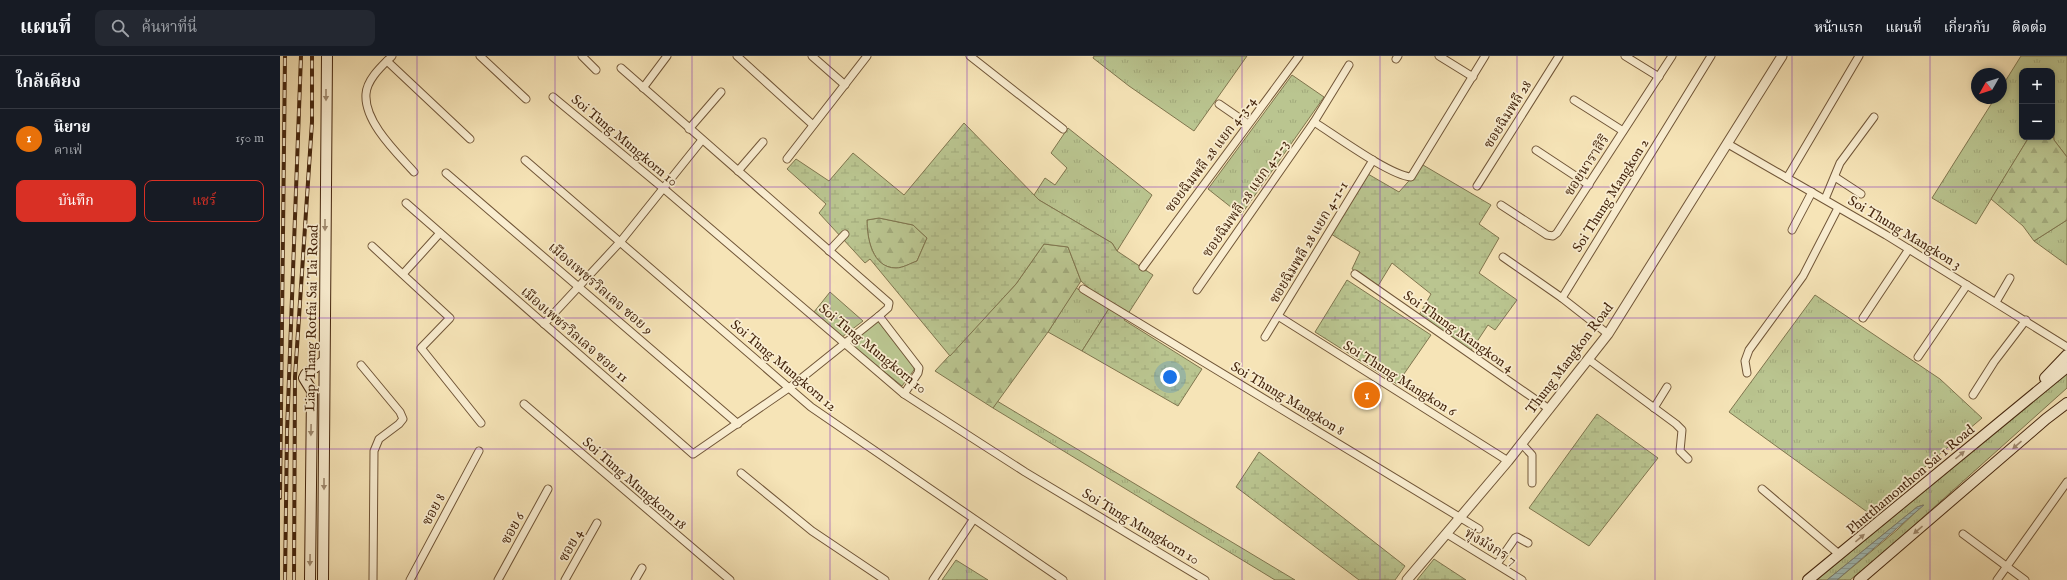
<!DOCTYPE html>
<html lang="th">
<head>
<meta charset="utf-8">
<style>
  :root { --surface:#171b24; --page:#242831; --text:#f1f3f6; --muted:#9ea1a6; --line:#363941; --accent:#d93025 }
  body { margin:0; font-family:"IM FELL English","Noto Serif Thai",serif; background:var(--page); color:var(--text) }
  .controls { position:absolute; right:12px; top:12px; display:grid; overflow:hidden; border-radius:8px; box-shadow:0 2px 6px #0003 }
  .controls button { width:36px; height:36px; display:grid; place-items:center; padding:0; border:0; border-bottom:1px solid var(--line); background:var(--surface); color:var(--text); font:20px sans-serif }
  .compass { position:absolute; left:1691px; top:12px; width:36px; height:36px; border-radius:50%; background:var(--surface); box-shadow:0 2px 6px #0003; rotate:231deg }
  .you { position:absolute; left:890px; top:321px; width:14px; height:14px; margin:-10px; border:3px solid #fff; border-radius:50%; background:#1a73e8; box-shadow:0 0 0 6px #1a73e833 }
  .badge { display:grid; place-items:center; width:26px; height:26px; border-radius:50%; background:var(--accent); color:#fff; font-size:13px; font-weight:700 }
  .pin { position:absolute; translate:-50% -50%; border:2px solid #fff; box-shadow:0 1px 4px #0006 }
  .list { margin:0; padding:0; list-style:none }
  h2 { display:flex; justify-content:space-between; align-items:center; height:52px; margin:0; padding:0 16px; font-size:17px }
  h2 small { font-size:13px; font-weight:400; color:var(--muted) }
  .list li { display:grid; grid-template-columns:26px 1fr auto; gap:12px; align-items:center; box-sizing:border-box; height:60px; padding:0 16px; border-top:1px solid var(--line) }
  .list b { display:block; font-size:15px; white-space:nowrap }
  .list p { margin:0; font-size:13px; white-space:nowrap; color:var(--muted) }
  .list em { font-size:13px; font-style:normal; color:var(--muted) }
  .actions { display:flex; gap:8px; padding:12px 16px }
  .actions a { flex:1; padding:9px 0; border:1px solid var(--accent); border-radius:8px; text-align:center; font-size:14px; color:var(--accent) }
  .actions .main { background:var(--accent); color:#fff }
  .icon { flex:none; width:22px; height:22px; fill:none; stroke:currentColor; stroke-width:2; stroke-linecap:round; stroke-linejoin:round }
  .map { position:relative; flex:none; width:1787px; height:524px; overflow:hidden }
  header { display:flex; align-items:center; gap:24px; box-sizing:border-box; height:56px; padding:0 20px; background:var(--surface); border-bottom:1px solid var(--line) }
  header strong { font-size:19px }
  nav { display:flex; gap:22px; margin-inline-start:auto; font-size:14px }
  .search { width:280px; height:36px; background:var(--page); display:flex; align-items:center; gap:10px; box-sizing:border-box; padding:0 14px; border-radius:8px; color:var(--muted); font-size:15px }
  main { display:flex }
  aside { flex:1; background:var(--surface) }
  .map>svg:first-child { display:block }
  .grass { fill:url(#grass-tufts); stroke:#80764f }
  .forest { fill:url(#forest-firs); stroke:#80764f }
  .wetland { fill:url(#wetland-marsh); stroke:#80764f; fill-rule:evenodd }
  .green { fill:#bac590; stroke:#80764f }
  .water { fill:url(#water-rules); stroke:#7c8074 }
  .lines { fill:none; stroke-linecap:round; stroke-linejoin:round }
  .minor-casing { stroke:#715638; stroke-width:9 }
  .tertiary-casing { stroke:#715638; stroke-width:11 }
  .secondary-casing { stroke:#45260e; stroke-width:12 }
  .minor { stroke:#f9edd0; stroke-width:7 }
  .tertiary { stroke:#f9edd0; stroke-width:9 }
  .secondary { stroke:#f9edd0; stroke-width:10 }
  .rail-casing { stroke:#45260e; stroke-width:4 }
  .rail { stroke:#f9edd0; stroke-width:2.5; stroke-dasharray:8; stroke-linecap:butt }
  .oneway { fill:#9f8a6f }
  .grid { fill:none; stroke:#7b2cbf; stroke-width:1; stroke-opacity:0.55 }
  .labels { text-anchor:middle; stroke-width:3.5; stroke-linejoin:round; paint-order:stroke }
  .street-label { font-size:14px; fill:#45260e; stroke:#f9edd0 }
</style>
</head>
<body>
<header>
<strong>แผนที่</strong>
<div class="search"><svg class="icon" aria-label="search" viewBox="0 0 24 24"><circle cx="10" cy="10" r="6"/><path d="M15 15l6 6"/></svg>ค้นหาที่นี่</div>
<nav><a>หน้าแรก</a><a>แผนที่</a><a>เกี่ยวกับ</a><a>ติดต่อ</a></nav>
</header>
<main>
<aside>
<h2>ใกล้เคียง<small></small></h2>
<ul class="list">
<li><span class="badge" style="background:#e8710a">1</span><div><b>นิยาย</b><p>คาเฟ่</p></div><em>150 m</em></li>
</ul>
<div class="actions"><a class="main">บันทึก</a><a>แชร์</a></div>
</aside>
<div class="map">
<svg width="1787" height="524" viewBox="0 0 1787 524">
  <defs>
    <pattern id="grass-tufts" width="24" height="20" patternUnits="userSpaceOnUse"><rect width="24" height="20" fill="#bac590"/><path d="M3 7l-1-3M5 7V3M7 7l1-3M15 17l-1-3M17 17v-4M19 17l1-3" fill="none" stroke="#a1a97b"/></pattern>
    <pattern id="forest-firs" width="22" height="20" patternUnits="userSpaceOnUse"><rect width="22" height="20" fill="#bac590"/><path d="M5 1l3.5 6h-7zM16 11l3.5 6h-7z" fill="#a1a97b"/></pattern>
    <pattern id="wetland-marsh" width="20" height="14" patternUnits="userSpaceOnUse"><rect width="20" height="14" fill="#bac590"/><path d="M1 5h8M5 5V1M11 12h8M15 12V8" fill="none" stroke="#a1a97b"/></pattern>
    <pattern id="water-rules" width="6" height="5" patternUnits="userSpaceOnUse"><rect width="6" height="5" fill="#a0bcb8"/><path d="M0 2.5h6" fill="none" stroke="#8ba19d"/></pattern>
  </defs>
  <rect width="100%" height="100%" fill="#f6e4b7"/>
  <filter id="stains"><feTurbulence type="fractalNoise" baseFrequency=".005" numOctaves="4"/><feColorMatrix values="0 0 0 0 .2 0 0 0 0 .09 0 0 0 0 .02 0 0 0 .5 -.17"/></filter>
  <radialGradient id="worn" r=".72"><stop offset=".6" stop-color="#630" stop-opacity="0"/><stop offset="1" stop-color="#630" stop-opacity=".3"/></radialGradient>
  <g class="grass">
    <polygon points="814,0 967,0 914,75 849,30 813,2"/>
    <polygon points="1741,0 1787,0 1787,101 1774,84 1772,15 1742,15 1742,81 1749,81 1696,168 1652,142 1715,42 1721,42 1721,32"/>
    <polygon points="1012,19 1044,41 961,159 928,133"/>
    <polygon points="788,72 872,139 837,195 832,187 759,144 754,139 765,122 775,129 787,112 771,97"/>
    <polygon points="1787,164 1787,209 1754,185"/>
    <polygon points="796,232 830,251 802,295 768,276"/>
    <polygon points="1535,239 1660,323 1702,362 1590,458 1449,356"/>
    <polygon points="1787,317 1787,332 1602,498 1570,524 1557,524 1617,474 1643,449 1637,451 1547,524 1537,524"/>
    <polygon points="717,345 1015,524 995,524 713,352"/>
    <polygon points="676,504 708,524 662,524"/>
  </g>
  <g class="forest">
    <polygon points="1772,73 1774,84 1787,101 1787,164 1754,185 1743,170 1711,143 1749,81 1772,81"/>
    <path d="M 599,162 L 633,169 L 647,182 L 637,205 C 631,207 623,212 616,212 C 592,212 587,182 587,164 Z"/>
    <polygon points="764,188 788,191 801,225 768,276 713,352 655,315 736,228"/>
  </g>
  <g class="wetland">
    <path d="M 684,67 L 759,144 L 832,187 L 837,195 L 873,219 L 844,264 L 922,313 L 898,350 L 802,295 L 830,251 L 801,225 L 788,191 L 764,188 L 736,228 L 670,300 L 590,203 L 585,207 L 539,157 L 546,148 L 507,113 L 516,103 L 549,125 L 573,97 L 624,139 ZM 599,162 L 633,169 L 647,182 L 637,205 C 631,207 623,212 616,212 C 592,212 587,182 587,164 Z"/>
    <polygon points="1143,109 1211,149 1199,168 1219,182 1199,217 1237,244 1215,274 1208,269 1190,296 1139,259 1151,238 1112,207 1098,230 1072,213 1080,196 1051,178 1088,118 1119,136"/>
    <polygon points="1067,224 1151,279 1117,328 1035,276"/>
    <polygon points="1317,358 1378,402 1309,490 1249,452"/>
    <polygon points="979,396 1125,510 1115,524 1079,524 956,431"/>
    <polygon points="1154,503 1186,524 1137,524"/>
  </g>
  <g class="green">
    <polygon points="550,236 583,265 562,281 534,256"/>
    <polygon points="598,265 634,309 634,314 622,330 575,292 571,286"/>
  </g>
  <polygon class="water" points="1644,449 1557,524 1547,524 1637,451"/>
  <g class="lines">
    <defs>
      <g id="minor">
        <path d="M 112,0 C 102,10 87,23 86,38 C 84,66 117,97 134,116"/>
        <polyline points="200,0 246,43"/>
        <polyline points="302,0 316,14"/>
        <polyline points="457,0 533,69"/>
        <polyline points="532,0 565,29"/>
        <polyline points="690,0 783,73"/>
        <polyline points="1159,0 1193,21"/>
        <polyline points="1345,0 1379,21"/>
        <polyline points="1116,3 1118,0"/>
        <polyline points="107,5 190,83"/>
        <polyline points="363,32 387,0"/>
        <polyline points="273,41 383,132 624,338 745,416 925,524"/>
        <polyline points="1294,44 1343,75"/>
        <polyline points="939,48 968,68"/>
        <path d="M 1034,66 C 1055,79 1109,119 1131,121 L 1205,0"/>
        <polyline points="409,73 441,36"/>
        <polyline points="1448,88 1606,179 1787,291"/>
        <polyline points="1256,94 1309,129"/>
        <polyline points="507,103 587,0"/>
        <polyline points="245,104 531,351 783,524"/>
        <polyline points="458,115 483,86"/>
        <polyline points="166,117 458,368"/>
        <polyline points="1555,121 1581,138"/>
        <polyline points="1507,122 1579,0"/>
        <polyline points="1197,130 1279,0"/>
        <polyline points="1545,143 1560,107 1594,61"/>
        <polyline points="126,147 413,398 513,329 599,260 608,252 609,247 341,12"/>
        <polyline points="1221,149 1267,179 1273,180 1277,177 1392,0"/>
        <polyline points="1512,174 1532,136"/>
        <polyline points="92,190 170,262 141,292 201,367"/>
        <polyline points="549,195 565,178"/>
        <polyline points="1223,201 1282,242"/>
        <polyline points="863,211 1019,0"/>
        <polyline points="123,218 160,177"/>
        <polyline points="1075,218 1269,353"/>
        <polyline points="803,233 1199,473"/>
        <polyline points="917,234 1034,66 1069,9"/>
        <polyline points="1716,246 1730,222"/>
        <polyline points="599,260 639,312 638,317 624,338"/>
        <polyline points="998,260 1228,405"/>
        <polyline points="1583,262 1629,193"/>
        <polyline points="264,268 341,185 422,84"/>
        <polyline points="1328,278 1282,242 1431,0"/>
        <polyline points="985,281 1093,104"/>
        <polyline points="1638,301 1687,229"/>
        <polyline points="1308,303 1396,368 1402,374 1400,395 1408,403"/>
        <polyline points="81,309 120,356 123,363 119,368 99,383 94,395 93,524"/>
        <polyline points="1467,317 1465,305 1469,294 1523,220 1558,152"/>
        <polyline points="1693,339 1714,306 1746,264"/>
        <polyline points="244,348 450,524"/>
        <polyline points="1374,352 1387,331"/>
        <polyline points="1241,387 1252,399 1252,427"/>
        <polyline points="461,417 532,475 605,524"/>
        <polyline points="1482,433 1560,499"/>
        <polyline points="1167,478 1242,524"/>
        <polyline points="1683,478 1745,524"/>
        <polyline points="1217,508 1235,482 1237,481 1248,487"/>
        <polyline points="130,524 199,395"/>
        <polyline points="218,524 268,433"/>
        <polyline points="285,524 317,467"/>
        <polyline points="355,524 362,512"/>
        <polyline points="653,524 693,464"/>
        <polyline points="1717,524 1787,426"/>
      </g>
      <polyline id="tertiary" points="1127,524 1228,405 1328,278 1502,0"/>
      <g id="secondary">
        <polyline points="1765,322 1787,299"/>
        <polyline points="30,524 32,335 24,322 26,318 44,305"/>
        <polyline points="43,524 47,0"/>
        <polyline points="1528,524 1787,311"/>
        <polyline points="1579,524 1766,363 1787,347"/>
      </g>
    </defs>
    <use href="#minor" class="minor-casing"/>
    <use href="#tertiary" class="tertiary-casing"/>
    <use href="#secondary" class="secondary-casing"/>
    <use href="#minor" class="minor"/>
    <use href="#tertiary" class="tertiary"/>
    <use href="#secondary" class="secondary"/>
    <defs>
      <g id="rail">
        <polyline points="0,442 5,0"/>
        <polyline points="5,524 7,376 21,0"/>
        <polyline points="14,524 15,321 32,66 32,0"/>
      </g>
    </defs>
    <use href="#rail" class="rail-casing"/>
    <use href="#rail" class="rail"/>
  </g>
  <defs><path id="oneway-solid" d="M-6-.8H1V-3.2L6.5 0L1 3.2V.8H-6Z"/></defs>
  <g class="oneway">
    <use href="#oneway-solid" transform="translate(46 39) rotate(90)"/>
    <use href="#oneway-solid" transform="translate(45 169) rotate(90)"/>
    <use href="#oneway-solid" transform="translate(31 374) rotate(91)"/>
    <use href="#oneway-solid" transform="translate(1737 389) rotate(139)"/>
    <use href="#oneway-solid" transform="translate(1680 399) rotate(-40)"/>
    <use href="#oneway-solid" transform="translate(44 428) rotate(90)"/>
    <use href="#oneway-solid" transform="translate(1638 474) rotate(139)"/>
    <use href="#oneway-solid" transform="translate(1580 482) rotate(-40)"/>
    <use href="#oneway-solid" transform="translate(30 504) rotate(91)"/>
  </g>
  <path class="grid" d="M 137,0 L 137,524M 275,0 L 275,524M 412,0 L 412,524M 550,0 L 550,524M 687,0 L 687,524M 825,0 L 825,524M 962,0 L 962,524M 1100,0 L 1100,524M 1237,0 L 1237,524M 1375,0 L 1375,524M 1512,0 L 1512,524M 1650,0 L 1650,524M 0,131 L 1787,131M 0,262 L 1787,262M 0,393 L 1787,393"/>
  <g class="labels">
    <g class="street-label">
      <text transform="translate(1227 58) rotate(-58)" y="5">ซอยฉิมพลี 28</text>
      <text transform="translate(345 84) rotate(40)" y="5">Soi Tung Mungkorn 10</text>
      <text transform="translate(930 98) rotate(-53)" y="5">ซอยฉิมพลี 28 แยก 4-3-4</text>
      <text transform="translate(1306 109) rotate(-57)" y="5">ซอยนาราสิริ</text>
      <text transform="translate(1330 139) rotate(-58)" y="5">Soi Thung Mangkon 2</text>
      <text transform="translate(965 142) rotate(-55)" y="5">ซอยฉิมพลี 28 แยก 4-1-3</text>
      <text transform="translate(1625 176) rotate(31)" y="5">Soi Thung Mangkon 3</text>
      <text transform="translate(1028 186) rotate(-59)" y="5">ซอยฉิมพลี 28 แยก 4-1-1</text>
      <text transform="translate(321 232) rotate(41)" y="5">เมืองเพชรวิลเลจ ซอย 9</text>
      <text transform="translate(31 262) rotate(-89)" y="5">Liap Thang Rotfai Sai Tai Road</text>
      <text transform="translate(1179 275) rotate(35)" y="5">Soi Thung Mangkon 4</text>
      <text transform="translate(295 278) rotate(41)" y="5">เมืองเพชรวิลเลจ ซอย 11</text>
      <text transform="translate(593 292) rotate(39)" y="5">Soi Tung Mungkorn 10</text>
      <text transform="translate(1289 302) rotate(-53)" y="5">Thung Mangkon Road</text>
      <text transform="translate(504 309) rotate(40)" y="5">Soi Tung Mungkorn 12</text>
      <text transform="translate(1120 322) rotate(32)" y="5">Soi Thung Mangkon 6</text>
      <text transform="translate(1008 342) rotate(31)" y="5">Soi Thung Mangkon 8</text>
      <text transform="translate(1630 423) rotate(-40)" y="5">Phutthamonthon Sai 1 Road</text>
      <text transform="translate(355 427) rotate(41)" y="5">Soi Tung Mungkorn 18</text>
      <text transform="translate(153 453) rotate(-62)" y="5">ซอย 8</text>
      <text transform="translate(861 470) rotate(31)" y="5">Soi Tung Mungkorn 10</text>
      <text transform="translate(232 472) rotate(-61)" y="5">ซอย 6</text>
      <text transform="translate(290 489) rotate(-61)" y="5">ซอย 4</text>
      <text transform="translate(1211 490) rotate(31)" y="5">ทุ่งมังกร 7</text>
    </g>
  </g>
  <rect width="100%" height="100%" filter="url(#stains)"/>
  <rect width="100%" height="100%" fill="url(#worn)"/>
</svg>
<div class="controls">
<button>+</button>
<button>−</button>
</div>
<svg class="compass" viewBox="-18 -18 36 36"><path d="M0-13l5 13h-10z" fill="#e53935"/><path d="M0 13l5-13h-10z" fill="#9ea1a6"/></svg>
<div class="you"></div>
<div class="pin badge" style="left:1087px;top:339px;background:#e8710a">1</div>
</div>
</main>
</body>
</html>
